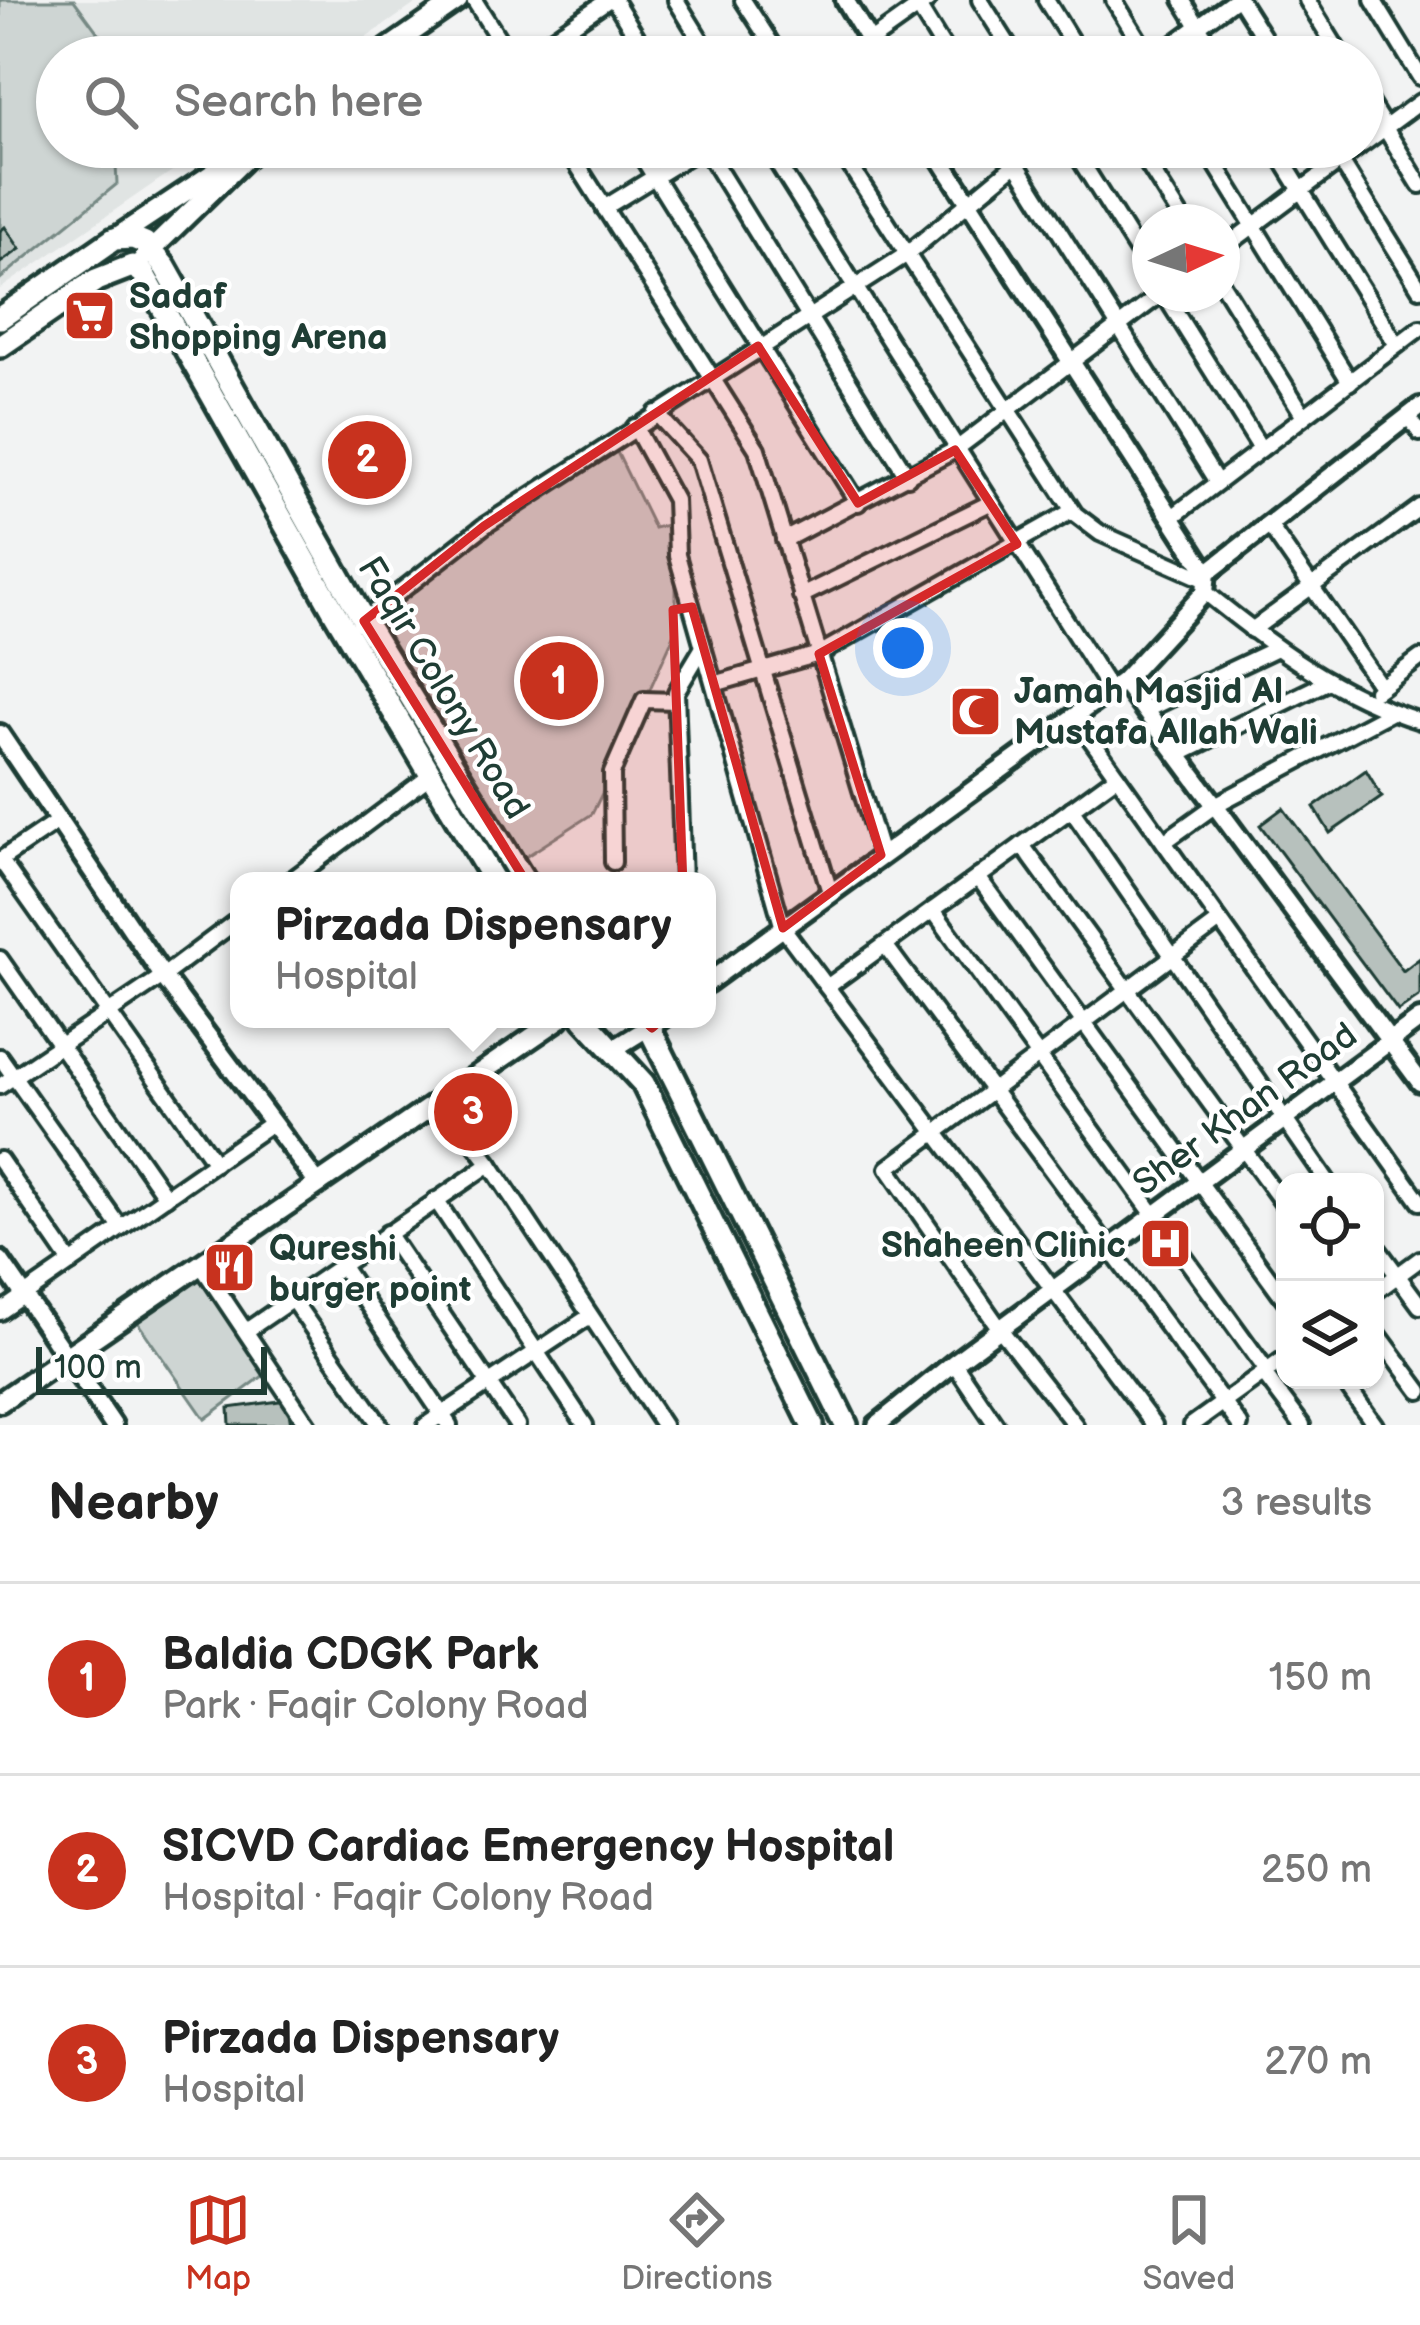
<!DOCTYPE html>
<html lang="en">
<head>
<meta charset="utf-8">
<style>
  :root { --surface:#fff; --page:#f2f2f2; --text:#222; --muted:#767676; --line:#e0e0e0; --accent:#c8321e }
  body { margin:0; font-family:"Balsamiq Sans",sans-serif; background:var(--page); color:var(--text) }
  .controls { position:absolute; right:36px; bottom:36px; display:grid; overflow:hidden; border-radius:24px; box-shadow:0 3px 9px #0004 }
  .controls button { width:108px; height:108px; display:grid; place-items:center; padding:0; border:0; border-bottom:3px solid var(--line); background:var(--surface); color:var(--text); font:60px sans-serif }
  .compass { position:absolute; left:1132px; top:204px; width:108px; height:108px; border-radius:50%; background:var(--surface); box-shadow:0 3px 9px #0004; rotate:86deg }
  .scale { position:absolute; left:36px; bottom:30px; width:231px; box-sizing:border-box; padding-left:12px; border:6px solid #1f3d34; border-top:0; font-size:33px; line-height:42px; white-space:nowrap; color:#1f3d34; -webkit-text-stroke:9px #fff; paint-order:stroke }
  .you { position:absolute; left:903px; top:648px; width:42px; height:42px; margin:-30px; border:9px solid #fff; border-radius:50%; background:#1a73e8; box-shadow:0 0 0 18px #1a73e833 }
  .badge { display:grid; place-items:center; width:78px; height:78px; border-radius:50%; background:var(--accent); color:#fff; font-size:39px; font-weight:700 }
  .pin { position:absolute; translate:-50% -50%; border:6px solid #fff; box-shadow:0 3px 12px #0006 }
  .popup { position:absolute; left:230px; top:872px; width:486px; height:156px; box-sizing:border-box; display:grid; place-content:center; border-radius:24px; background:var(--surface); filter:drop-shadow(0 3px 9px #0005); font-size:39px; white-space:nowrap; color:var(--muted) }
  .popup b { font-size:45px; color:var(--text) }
  .popup::after { content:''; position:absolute; left:50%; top:100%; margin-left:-24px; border:24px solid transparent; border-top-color:var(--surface) }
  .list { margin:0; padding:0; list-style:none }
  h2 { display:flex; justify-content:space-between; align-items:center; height:156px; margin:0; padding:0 48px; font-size:51px }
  h2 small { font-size:39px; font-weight:400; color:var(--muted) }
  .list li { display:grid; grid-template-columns:78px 1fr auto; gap:36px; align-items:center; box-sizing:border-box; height:192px; padding:0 48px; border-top:3px solid var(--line) }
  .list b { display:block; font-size:45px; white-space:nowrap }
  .list p { margin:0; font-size:39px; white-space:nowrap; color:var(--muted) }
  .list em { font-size:39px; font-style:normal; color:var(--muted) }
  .icon { flex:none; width:66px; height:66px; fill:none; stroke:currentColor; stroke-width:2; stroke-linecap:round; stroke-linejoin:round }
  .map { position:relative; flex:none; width:1420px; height:1425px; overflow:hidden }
  .search { position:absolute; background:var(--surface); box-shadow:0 3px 9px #0004; left:36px; right:36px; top:36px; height:132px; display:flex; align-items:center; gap:30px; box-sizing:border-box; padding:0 42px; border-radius:66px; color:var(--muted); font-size:45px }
  .sheet { height:732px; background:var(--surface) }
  nav { display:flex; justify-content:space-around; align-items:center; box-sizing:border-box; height:168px; border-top:3px solid var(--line); background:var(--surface); font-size:33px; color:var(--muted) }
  nav a { display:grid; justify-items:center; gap:6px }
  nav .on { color:var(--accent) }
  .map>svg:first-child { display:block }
  .built { fill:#e0e4e3 }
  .green { fill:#ced5d3; stroke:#768984; stroke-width:3 }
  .building { fill:#b7c1bd; stroke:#1f3d34; stroke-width:3 }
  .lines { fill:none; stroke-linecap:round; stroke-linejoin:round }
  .minor-casing { stroke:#1f3d34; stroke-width:22 }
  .tertiary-casing { stroke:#1f3d34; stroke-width:26 }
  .secondary-casing { stroke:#1f3d34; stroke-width:27 }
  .primary-casing { stroke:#1f3d34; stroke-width:30 }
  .minor { stroke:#fff; stroke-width:14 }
  .tertiary { stroke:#fff; stroke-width:16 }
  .secondary { stroke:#fff; stroke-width:18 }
  .primary { stroke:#fff; stroke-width:21 }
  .marked { fill:#d62828; fill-opacity:0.2; stroke:#d62828; stroke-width:9; stroke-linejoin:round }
  .labels { text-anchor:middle; stroke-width:9; stroke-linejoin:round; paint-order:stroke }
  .poi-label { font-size:36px; font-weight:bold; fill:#1f3d34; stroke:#fff; text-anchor:start }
  .street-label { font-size:36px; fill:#1f3d34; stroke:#fff }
</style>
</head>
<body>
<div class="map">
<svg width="1420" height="1425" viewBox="0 0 1420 1425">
  <rect width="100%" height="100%" fill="#f2f3f3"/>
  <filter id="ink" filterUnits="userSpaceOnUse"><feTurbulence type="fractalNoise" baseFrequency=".00833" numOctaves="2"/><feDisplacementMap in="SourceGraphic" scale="24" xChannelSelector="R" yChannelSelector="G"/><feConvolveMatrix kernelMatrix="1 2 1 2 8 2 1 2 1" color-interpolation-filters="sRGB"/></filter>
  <g filter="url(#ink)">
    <polygon class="built" points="0,0 421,0 338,57 57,57 57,147 207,147 0,289"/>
    <g class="green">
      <polygon points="0,0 74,0 110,49 110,57 57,57 57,147 115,147 117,184 0,279"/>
      <polygon points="612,442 654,528 676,523 676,631 612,773 592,814 513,865 364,621"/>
      <polygon points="201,1265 271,1370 205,1419 131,1313"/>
    </g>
    <g class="building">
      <polygon points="5,227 20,249 0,263 0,231"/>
      <polygon points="1366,770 1382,797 1330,833 1314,807"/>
      <polygon points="1283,808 1403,971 1420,958 1420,996 1398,1011 1260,825"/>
      <polygon points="287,1400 291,1425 230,1425 229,1408"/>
    </g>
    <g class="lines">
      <defs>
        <g id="minor">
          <polyline points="474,0 510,57"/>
          <polyline points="614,0 649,57"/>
          <polyline points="676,0 711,57"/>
          <polyline points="743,0 780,57"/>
          <polyline points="914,0 949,57"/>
          <polyline points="980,0 1016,57"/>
          <polyline points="1046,0 1081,57"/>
          <polyline points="1114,0 1149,57"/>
          <polyline points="1182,0 1217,57"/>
          <polyline points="1240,0 1276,57"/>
          <polyline points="1307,0 1342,57"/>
          <polyline points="1373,0 1420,77"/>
          <polyline points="563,31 579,57"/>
          <polyline points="525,57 608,0"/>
          <polyline points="848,57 928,0"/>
          <polyline points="1156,57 1234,0"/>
          <polyline points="1363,92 1420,185"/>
          <polyline points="1363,144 1420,102"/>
          <polyline points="566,147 757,449 881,855"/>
          <polyline points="636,147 858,503"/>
          <polyline points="704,147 908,477"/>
          <polyline points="767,147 1110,690"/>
          <polyline points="838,147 1075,514 1100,533 1206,580"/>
          <polyline points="1006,147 1217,482"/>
          <polyline points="1072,147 1150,271"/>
          <polyline points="1137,147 1184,222"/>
          <polyline points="1205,147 1350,382"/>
          <polyline points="1274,147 1397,345"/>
          <polyline points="1332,147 1420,289"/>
          <polyline points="604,208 703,147"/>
          <polyline points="1222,249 1359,147"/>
          <polyline points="1222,284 1304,416"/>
          <polyline points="1164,294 1261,449"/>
          <polyline points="656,413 699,460 830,892"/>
          <polyline points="1408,416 1420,433"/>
          <polyline points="635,427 675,500 677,555 783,928 1154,1425"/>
          <polyline points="1171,518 1420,328"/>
          <polyline points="1269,525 1381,687"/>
          <polyline points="784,540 955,450 1161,294"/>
          <path d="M 1205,592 C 1273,647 1336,695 1420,721"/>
          <polyline points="801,596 990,503"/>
          <polyline points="360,623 484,526 907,254 1036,147"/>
          <polyline points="1252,630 1420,507"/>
          <polyline points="714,684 819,654 1072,511"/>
          <polyline points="1376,691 1420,658"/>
          <polyline points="1146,710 1275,649"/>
          <polyline points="1075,717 1420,1202"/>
          <polyline points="1180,754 1329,681"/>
          <polyline points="1071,809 1328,1182"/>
          <polyline points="1164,842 1217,804 1391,712"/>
          <polyline points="1022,845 1285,1206"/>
          <polyline points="0,859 215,1163"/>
          <polyline points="0,860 58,821"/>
          <polyline points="613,862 612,773 644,700 676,701"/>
          <polyline points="978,877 1285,1300"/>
          <polyline points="290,881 430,776"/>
          <polyline points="683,881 676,692 703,647"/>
          <polyline points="933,910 1267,1371"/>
          <polyline points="885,945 1240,1425"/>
          <polyline points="0,959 166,1197"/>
          <polyline points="827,987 1117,776"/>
          <polyline points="0,1057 121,1228"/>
          <polyline points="0,1086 163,976 239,919"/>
          <polyline points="443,1102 490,1164 663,1425"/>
          <polyline points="0,1160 71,1263"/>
          <polyline points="436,1200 585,1425"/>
          <polyline points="387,1233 517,1425"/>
          <polyline points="1375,1245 1420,1306"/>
          <polyline points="201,1265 308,1425"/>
          <polyline points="341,1265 449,1425"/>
          <polyline points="1375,1292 1420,1259"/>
          <polyline points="292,1299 380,1425"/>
          <polyline points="0,1312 272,1123"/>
          <polyline points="1375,1330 1420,1391"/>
          <polyline points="246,1331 490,1164"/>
          <polyline points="954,1363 996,1425"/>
          <polyline points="1264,1374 1302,1425"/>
          <polyline points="1343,1380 1375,1425"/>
          <polyline points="426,1425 590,1316"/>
          <polyline points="1075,1425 1000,1329 888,1168 1220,921"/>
          <polyline points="1192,1425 1285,1358"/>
        </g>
        <g id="tertiary">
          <polyline points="845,0 879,57"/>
          <polyline points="933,147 1207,573"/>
          <polyline points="1123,681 1420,1082"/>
          <polyline points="0,734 163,976 318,1184"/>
          <polyline points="707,983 1123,681 1205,592 1207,573 1420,407"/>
          <polyline points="612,1050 662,1019"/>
          <polyline points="0,1260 113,1425"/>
          <polyline points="877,1425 954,1363 1420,1019"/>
        </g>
        <g id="secondary">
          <polyline points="376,57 458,0"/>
          <polyline points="114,239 230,162"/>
          <polyline points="144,257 257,147"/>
          <polyline points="0,1402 559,1019"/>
        </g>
        <g id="primary">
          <polyline points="0,318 114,239 133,238 145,243 165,267 364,621 524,881"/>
          <polyline points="0,346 96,280 132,266 143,273 335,613 494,881"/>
          <polyline points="584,1019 643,1083 812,1425"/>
          <polyline points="645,1019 846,1425"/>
        </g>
      </defs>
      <use href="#minor" class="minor-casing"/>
      <use href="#tertiary" class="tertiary-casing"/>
      <use href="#secondary" class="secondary-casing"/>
      <use href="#primary" class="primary-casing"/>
      <use href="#minor" class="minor"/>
      <use href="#tertiary" class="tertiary"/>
      <use href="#secondary" class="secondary"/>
      <use href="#primary" class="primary"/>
    </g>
  </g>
  <path class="marked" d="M 758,346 L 858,503 L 955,450 L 1017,544 L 819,654 L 881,855 L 783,928 L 692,607 L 673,610 L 687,997 L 652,1028 L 571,954 L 364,621 L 484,526 Z"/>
  <defs>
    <symbol id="supermarket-square" viewBox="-11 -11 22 22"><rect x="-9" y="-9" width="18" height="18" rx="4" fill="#c8321e" stroke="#fff"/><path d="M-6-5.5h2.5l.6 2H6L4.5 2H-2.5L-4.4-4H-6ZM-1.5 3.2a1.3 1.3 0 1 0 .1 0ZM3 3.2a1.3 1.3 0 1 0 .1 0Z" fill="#fff"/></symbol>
    <symbol id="mosque-square" viewBox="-11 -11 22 22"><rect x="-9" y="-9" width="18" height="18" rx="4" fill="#c8321e" stroke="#fff"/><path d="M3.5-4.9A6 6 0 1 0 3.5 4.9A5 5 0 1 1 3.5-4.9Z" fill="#fff"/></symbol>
    <symbol id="hospital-square" viewBox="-11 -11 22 22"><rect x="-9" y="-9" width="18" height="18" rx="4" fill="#c8321e" stroke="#fff"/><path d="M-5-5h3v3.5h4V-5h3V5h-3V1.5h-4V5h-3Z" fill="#fff"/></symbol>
    <symbol id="restaurant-square" viewBox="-11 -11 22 22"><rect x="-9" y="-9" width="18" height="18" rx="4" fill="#c8321e" stroke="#fff"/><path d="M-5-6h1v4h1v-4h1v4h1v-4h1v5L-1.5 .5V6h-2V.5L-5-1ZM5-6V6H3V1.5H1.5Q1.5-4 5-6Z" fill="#fff"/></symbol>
  </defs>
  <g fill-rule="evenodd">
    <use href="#supermarket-square" x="60" y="286" width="59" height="59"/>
    <use href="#mosque-square" x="946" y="682" width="59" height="59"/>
    <use href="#hospital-square" x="1136" y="1214" width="59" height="59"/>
    <use href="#restaurant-square" x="200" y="1238" width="59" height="59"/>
  </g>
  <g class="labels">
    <g class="poi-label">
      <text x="129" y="308">Sadaf<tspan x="129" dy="41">Shopping Arena</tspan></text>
      <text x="1014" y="703">Jamah Masjid Al<tspan x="1014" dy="41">Mustafa Allah Wali</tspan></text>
      <text x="1126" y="1257" text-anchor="end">Shaheen Clinic</text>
      <text x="269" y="1260">Qureshi<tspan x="269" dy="41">burger point</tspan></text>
    </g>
    <g class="street-label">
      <text transform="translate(445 687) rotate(59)" y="13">Faqir Colony Road</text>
      <text transform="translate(1244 1108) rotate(-36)" y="13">Sher Khan Road</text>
    </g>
  </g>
</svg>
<div class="controls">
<button><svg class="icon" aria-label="locate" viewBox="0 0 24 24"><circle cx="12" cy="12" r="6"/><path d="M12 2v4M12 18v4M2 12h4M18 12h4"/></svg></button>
<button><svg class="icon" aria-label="layers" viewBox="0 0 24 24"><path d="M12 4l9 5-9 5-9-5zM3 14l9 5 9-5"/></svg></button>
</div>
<svg class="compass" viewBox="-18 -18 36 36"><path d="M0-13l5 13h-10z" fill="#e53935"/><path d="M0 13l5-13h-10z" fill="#767676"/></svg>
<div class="scale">100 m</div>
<div class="you"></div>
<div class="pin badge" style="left:559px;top:681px">1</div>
<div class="pin badge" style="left:367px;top:460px">2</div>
<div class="pin badge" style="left:473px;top:1112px">3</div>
<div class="popup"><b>Pirzada Dispensary</b>Hospital</div>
<div class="search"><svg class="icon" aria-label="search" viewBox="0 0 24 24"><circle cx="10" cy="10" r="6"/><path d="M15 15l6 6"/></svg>Search here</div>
</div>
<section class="sheet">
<h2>Nearby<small>3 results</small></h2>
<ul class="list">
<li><span class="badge">1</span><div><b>Baldia CDGK Park</b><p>Park · Faqir Colony Road</p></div><em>150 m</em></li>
<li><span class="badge">2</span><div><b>SICVD Cardiac Emergency Hospital</b><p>Hospital · Faqir Colony Road</p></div><em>250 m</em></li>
<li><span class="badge">3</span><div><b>Pirzada Dispensary</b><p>Hospital</p></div><em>270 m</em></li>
</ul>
</section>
<nav>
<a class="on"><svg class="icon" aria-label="map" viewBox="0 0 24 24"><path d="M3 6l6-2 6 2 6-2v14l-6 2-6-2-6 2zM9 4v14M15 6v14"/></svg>Map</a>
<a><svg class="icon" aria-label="directions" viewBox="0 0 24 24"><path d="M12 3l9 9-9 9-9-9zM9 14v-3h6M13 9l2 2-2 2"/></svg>Directions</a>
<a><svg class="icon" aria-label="saved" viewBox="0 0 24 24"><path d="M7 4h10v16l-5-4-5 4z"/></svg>Saved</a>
</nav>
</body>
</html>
